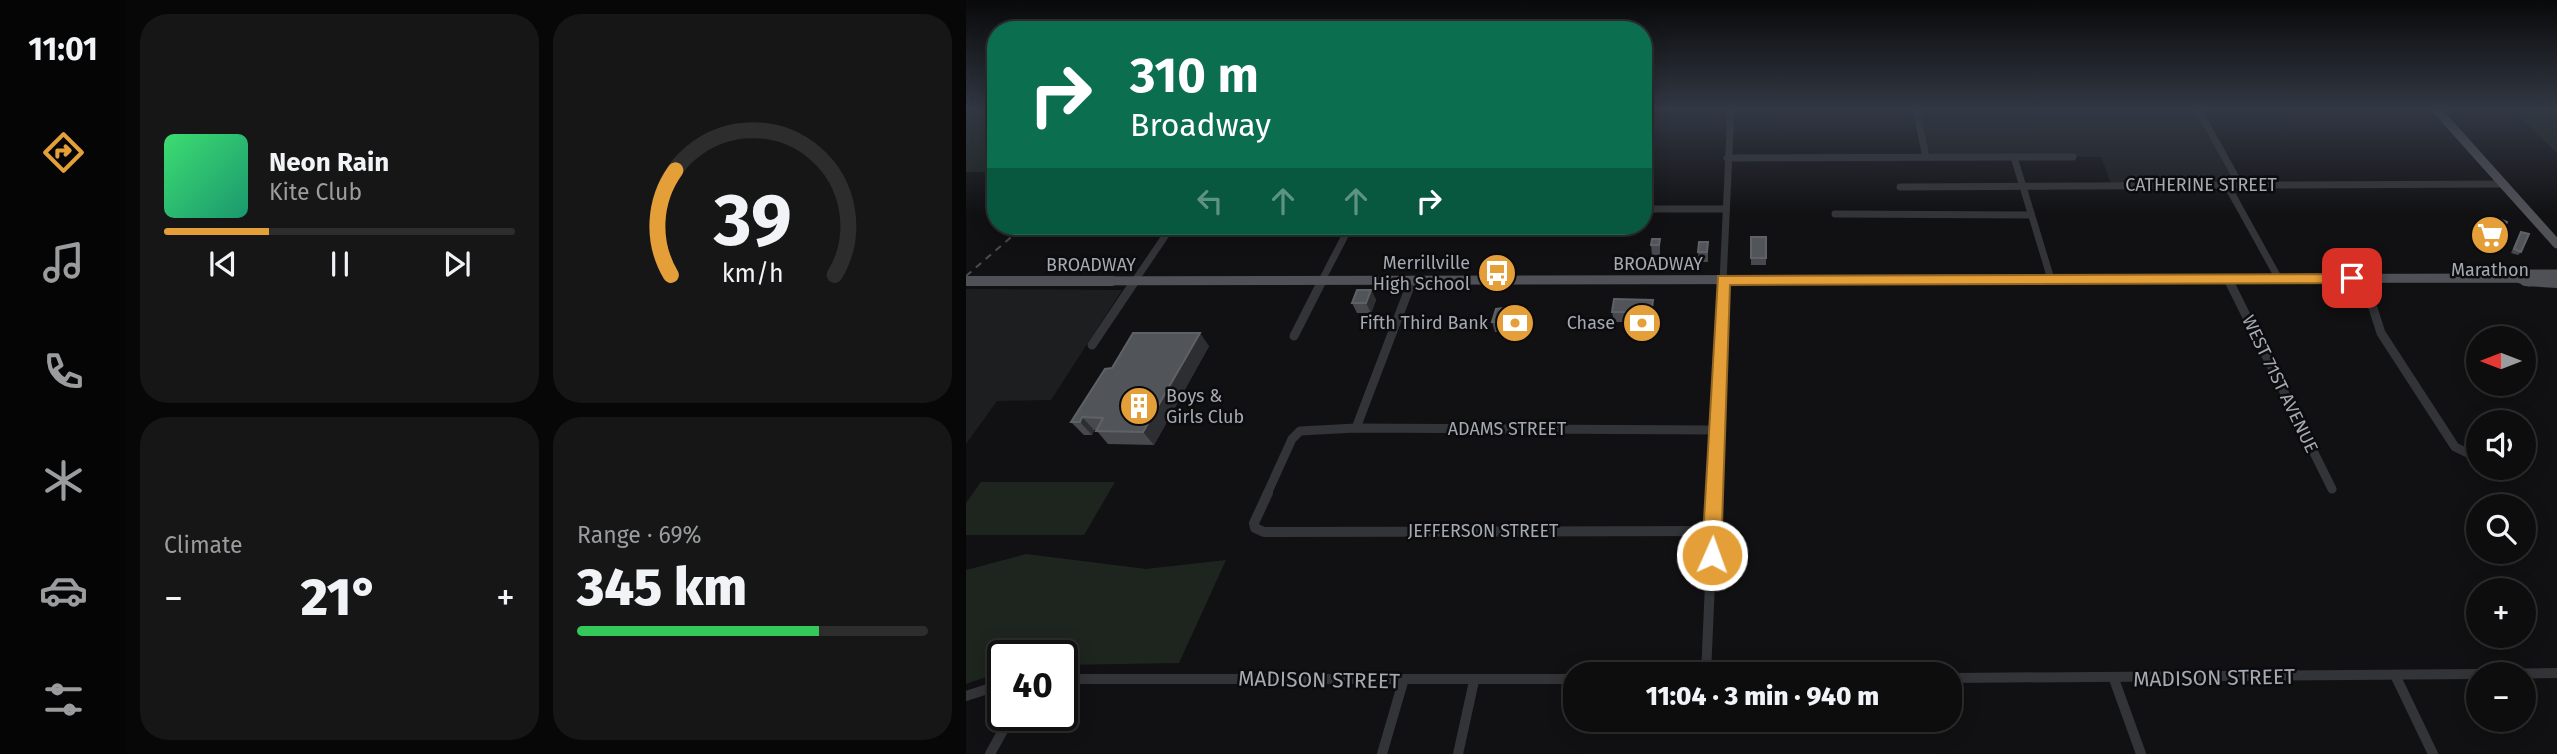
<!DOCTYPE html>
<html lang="en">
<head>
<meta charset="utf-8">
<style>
	body { margin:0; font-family:"Fira Sans",sans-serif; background:#161617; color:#f1f3f6; height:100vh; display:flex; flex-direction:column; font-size:26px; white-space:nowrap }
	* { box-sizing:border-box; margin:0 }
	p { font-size:23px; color:#9a9c9e }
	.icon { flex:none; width:38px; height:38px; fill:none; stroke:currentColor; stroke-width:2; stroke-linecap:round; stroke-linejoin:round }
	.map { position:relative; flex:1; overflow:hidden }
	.drawer { display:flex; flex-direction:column; gap:14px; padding:14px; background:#070708; width:840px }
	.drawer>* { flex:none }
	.guide { position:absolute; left:21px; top:21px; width:665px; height:214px; border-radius:28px; box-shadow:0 4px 18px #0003,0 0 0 2px #2d2d2e; background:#0b6e4f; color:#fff; overflow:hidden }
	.needle { width:46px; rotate:270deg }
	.fabs { position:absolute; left:1500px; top:326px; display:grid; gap:14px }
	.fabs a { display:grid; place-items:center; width:70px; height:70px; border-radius:50%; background:#0d0d0e; box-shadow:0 4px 18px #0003,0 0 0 2px #2d2d2e; font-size:35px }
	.speed { position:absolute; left:21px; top:640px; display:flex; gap:14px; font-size:35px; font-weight:700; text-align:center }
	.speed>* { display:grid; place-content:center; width:91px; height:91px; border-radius:50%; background:#0d0d0e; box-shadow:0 4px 18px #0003,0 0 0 2px #2d2d2e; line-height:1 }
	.speed .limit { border:4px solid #111; border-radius:10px; background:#fff; color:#111 }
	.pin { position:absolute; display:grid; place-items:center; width:60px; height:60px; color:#fff; margin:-30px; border-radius:14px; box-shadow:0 4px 10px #0006 }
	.me { position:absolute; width:77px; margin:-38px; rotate:2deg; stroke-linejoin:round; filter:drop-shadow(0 0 5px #0008) }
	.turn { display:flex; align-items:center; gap:24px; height:147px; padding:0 28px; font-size:32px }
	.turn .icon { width:91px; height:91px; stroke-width:2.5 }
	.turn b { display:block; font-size:49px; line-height:60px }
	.lanes { display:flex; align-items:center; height:66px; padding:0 28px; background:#0003; justify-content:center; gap:35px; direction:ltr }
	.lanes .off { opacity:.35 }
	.big { font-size:52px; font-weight:800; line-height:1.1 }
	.drawer .widget { flex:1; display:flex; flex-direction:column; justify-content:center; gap:10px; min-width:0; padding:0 24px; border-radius:28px; background:#161617 }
	.drawer .dial { align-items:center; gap:0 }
	.dial svg { height:182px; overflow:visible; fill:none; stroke:#2d2d2e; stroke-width:7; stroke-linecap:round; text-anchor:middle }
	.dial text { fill:#f1f3f6; stroke:none }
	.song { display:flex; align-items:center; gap:21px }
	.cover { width:84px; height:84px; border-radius:10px; background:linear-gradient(135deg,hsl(140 70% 55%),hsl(160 70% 35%)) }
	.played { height:7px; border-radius:4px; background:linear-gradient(90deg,#e49f38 30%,#2d2d2e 30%) }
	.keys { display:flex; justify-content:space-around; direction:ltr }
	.heat { display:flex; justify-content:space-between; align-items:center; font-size:38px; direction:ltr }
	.charge { height:10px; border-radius:5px; background:linear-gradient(90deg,#34c759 69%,#2d2d2e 0) }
	.drawer .tiles { flex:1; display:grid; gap:14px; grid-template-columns:repeat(2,1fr) }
	.trip { position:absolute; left:597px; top:662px; width:399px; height:70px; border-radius:28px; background:#0d0d0e; box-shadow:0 4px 18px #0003,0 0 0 2px #2d2d2e; font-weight:800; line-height:70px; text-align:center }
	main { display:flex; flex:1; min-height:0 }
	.tab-bar { display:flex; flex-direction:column; width:126px; justify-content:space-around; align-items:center; background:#050506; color:#9a9c9e }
	.tab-bar .icon { width:49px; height:49px }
	.tab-bar .on { color:#e49f38 }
	.tab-bar b { font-size:32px; color:#f1f3f6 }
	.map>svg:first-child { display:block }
</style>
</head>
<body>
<main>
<nav class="tab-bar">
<b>11:01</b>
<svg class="icon on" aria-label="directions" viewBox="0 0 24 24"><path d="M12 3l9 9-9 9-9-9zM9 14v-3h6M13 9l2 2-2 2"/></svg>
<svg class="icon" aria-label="music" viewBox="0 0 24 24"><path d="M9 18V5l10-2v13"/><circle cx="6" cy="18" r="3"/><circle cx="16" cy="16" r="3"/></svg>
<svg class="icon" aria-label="phone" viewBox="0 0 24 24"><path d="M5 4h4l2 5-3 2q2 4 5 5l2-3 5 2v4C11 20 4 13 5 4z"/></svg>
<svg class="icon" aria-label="climate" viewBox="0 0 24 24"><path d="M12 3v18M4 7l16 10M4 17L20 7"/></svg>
<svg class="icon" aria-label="car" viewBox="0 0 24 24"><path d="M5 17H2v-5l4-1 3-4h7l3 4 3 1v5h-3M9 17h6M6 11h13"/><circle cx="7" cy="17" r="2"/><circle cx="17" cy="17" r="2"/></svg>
<svg class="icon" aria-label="filters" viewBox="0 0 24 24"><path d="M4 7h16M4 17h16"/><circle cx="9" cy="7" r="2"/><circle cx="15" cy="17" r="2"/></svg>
</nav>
<section class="drawer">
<div class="tiles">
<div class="widget">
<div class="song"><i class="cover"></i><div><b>Neon Rain</b><p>Kite Club</p></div></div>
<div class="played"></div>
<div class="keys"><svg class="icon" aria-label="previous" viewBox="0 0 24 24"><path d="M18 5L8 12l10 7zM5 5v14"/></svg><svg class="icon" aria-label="pause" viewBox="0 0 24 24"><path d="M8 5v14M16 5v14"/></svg><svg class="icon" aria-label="next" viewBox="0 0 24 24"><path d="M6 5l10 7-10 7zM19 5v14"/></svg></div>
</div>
<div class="widget dial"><svg viewBox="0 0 100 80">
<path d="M14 69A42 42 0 1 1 86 69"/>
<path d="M14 69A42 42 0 0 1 16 23" stroke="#e49f38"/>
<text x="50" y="56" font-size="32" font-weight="700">39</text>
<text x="50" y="72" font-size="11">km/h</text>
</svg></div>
<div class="widget"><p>Climate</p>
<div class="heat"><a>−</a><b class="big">21°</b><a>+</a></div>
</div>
<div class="widget"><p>Range · 69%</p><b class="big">345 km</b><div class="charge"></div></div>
</div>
</section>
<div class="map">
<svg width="1591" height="754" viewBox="0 0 1591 754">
	<rect width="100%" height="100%" fill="#111113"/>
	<!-- built -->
	<g fill="#1d1e20">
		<polygon points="953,109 1228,109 1270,184 1145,184 1135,157 963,156"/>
		<polygon points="0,289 156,290 85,400 31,401 0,444"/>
	</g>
	<!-- green -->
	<g fill="#1e251e">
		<rect x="0" y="109" width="30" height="63"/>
		<polygon points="1555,109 1591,109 1591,153 1552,115"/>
		<polygon points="15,482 149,482 118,535 0,535 0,503"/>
		<polygon points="60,554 180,569 260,560 213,663 96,665 96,656 37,656 37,671 0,684 0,570"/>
	</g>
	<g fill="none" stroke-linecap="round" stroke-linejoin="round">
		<!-- minor-far2 -->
		<g stroke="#333437" stroke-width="7">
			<polyline points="950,109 960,157"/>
			<polyline points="1232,109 1274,185"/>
			<polyline points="1048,157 1085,279"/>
			<polyline points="761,158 1107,157"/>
			<polyline points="1261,185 1313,279"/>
			<polyline points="934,187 1537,184"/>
			<polyline points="677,209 760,209"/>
			<polyline points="869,214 1065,215"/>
			<polyline points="1386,278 1389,282"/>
			<polyline points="1262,279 1264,282"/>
			<polyline points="168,282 206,226"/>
			<polyline points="355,282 384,226"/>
			<polyline points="445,282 446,280"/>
			<polyline points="757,282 765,109"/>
		</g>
		<!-- minor-far1 -->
		<g stroke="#333437" stroke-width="9">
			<polyline points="1263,281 1366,489"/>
			<polyline points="1388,281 1407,308 1415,333 1489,447 1510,457"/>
			<polyline points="328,336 356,281"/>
			<polyline points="126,345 169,281"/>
			<polyline points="390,428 446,281"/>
			<polyline points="301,494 326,439 334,431 390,428 750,430"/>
			<polyline points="748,494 757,281"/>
		</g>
		<!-- minor -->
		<g stroke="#333437" stroke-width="10">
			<polyline points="302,493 288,523 289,528 298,532 747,531"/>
			<polyline points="740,674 748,493"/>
			<polyline points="1524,674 1591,673"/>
			<polyline points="1429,675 1467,754"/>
			<polyline points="984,678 1512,674"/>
			<polyline points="96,679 609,679"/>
			<polyline points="1148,679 1175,754"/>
			<polyline points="0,696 37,684"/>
			<polyline points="24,754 45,716"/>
			<polyline points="416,754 437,682"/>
			<polyline points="492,754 508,681"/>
		</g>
		<!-- major-far1 -->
		<g stroke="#4f5156" stroke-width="9">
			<polyline points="1470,109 1591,244"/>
			<polyline points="1552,278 1555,274 1591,274"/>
			<polyline points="0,281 1552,278 1563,282"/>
		</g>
		<!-- major -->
		<g stroke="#4f5156" stroke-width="10">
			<polyline points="0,281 146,281"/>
			<polyline points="1559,281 1591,283"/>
		</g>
		<!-- rail -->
		<polyline stroke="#4a4c50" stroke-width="2" stroke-dasharray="7 6" stroke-linecap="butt" points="0,276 58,226"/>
	</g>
	<!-- wall -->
	<g fill="#47494e">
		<polygon points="1528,217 1536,233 1528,243 1516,239 1520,227"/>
		<polygon points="1555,232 1555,252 1552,255 1545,253 1553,235"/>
		<rect x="785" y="237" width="15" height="28"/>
		<polygon points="694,239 694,255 686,255 685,245"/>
		<polygon points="732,252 742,252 742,262 733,262"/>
		<polygon points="405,290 410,300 405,313 391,313 386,303"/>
		<polygon points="548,307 549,310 563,310 566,320 564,327 552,327 551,331 529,332 526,322"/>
		<polygon points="688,310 686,324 676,324 674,336 664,336 662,326 663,322 648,322 646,312"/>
		<polygon points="243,346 188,445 142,444 130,430 128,430 126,435 118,435 105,422 146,368"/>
	</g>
	<!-- shaded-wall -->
	<g fill="#2d2e32">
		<polygon points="405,290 410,300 405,313 400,303"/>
		<polygon points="687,300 688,310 686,324 685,314"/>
		<polygon points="563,310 566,320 564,327 562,317"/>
		<polygon points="675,314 676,324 674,336 673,326"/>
		<polygon points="549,317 552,327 551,331 548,321"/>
		<polygon points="234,333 243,346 188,445 177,432"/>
		<polygon points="116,417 128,430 126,435 114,422"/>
	</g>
	<!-- building -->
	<g fill="#515458" stroke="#5e6166" stroke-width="2">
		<polygon points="1528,217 1541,222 1536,233 1524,229"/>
		<polygon points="1555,232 1563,234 1555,252 1548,249"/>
		<rect x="785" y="237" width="15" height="21"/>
		<polygon points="686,239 694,239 693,245 685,245"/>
		<polygon points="733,242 742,242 741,252 732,252"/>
		<polygon points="391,290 405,290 400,303 386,303"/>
		<polygon points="648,299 687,300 685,314 675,314 673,326 662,326 664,312 646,312"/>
		<polygon points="548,307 547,310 563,310 562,317 549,317 548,321 526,322 530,309"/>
		<polygon points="167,333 234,333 177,432 130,431 137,418 116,417 114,422 105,422 139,369 146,368"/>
	</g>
	<!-- sky -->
	<linearGradient id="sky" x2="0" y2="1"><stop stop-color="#09090a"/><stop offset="0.51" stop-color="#323844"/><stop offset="1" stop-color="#323844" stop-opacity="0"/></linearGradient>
	<rect width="1591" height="215" fill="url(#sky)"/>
	<!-- route -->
	<polygon fill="#e49f38" stroke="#946724" stroke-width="2" points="1386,274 1393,278 1386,283 764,285 755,555 752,561 746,563 739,561 736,555 752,276"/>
	<!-- icons -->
	<defs>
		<symbol id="supermarket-disc" viewBox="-11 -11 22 22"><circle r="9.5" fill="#e49f38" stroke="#0c0c0e"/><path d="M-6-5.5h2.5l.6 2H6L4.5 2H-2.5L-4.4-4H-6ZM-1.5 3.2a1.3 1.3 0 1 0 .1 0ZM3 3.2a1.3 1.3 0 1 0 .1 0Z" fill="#fff"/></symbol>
		<symbol id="bus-disc" viewBox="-11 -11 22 22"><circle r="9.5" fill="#e49f38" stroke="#0c0c0e"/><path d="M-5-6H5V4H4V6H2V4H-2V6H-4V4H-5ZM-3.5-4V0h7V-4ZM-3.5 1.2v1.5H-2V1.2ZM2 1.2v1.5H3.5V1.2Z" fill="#fff"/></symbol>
		<symbol id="bank-disc" viewBox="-11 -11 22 22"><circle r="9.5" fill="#e49f38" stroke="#0c0c0e"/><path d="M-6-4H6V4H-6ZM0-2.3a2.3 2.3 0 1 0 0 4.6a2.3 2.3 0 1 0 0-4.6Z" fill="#fff"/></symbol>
		<symbol id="building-disc" viewBox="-11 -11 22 22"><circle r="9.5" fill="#e49f38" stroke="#0c0c0e"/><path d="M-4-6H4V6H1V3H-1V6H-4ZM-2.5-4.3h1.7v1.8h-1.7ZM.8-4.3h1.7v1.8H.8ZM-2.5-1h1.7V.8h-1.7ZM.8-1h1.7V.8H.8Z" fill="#fff"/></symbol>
	</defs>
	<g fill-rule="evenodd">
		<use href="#supermarket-disc" x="1502" y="213" width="44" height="44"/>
		<use href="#bus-disc" x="509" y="251" width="44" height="44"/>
		<use href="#bank-disc" x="527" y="301" width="44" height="44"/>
		<use href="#bank-disc" x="654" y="301" width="44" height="44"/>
		<use href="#building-disc" x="151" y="384" width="44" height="44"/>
	</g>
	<g text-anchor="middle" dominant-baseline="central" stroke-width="5" stroke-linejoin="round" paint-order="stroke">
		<!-- street labels -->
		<g font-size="18" fill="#a4a9b2" stroke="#0c0c0e">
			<text x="1235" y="185">CATHERINE STREET</text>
			<text x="692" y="264">BROADWAY</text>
			<text x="125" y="265">BROADWAY</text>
			<text transform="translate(1314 384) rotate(64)">WEST 71ST AVENUE</text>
			<text x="541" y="429">ADAMS STREET</text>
			<text x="517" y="531">JEFFERSON STREET</text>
		</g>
		<!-- poi labels -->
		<g font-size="18" fill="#a4a9b2" stroke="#0c0c0e" text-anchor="end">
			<text x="504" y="263">Merrillville<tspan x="504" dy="21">High School</tspan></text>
			<text x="1524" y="270" text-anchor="middle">Marathon</text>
			<text x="522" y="323">Fifth Third Bank</text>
			<text x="649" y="323">Chase</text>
			<text x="200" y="396" text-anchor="start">Boys &amp;<tspan x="200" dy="21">Girls Club</tspan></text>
		</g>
		<!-- near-street labels -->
		<g font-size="21" fill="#a4a9b2" stroke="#0c0c0e">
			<text transform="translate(1248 678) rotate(-1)">MADISON STREET</text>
			<text transform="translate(353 680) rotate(1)">MADISON STREET</text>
		</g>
	</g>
</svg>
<div class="fabs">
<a><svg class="needle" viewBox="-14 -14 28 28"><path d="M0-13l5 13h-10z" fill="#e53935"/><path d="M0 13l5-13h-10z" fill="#9a9c9e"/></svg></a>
<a><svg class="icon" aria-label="sound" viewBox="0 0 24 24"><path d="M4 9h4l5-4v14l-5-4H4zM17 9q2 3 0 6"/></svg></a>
<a><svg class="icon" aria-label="search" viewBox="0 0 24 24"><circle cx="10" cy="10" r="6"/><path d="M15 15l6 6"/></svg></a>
<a>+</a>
<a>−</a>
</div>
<div class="speed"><div class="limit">40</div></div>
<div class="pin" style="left:1386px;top:278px;background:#d93025"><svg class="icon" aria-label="arrive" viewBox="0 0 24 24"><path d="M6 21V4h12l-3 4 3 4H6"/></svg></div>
<svg class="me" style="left:746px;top:555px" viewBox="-20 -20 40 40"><circle r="17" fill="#e49f38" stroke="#fff" stroke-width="3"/><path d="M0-11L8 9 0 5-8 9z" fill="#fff"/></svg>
<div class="trip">11:04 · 3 min · 940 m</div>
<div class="guide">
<div class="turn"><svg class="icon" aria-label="right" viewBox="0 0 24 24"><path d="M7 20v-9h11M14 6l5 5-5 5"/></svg><div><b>310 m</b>Broadway</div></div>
<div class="lanes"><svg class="icon off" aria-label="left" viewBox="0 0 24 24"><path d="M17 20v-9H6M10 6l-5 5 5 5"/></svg><svg class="icon off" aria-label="ahead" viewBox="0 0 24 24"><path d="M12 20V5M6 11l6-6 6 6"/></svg><svg class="icon off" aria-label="ahead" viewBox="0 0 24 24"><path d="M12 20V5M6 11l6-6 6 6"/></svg><svg class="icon" aria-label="right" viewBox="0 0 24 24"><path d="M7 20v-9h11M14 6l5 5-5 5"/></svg></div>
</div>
</div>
</main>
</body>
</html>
